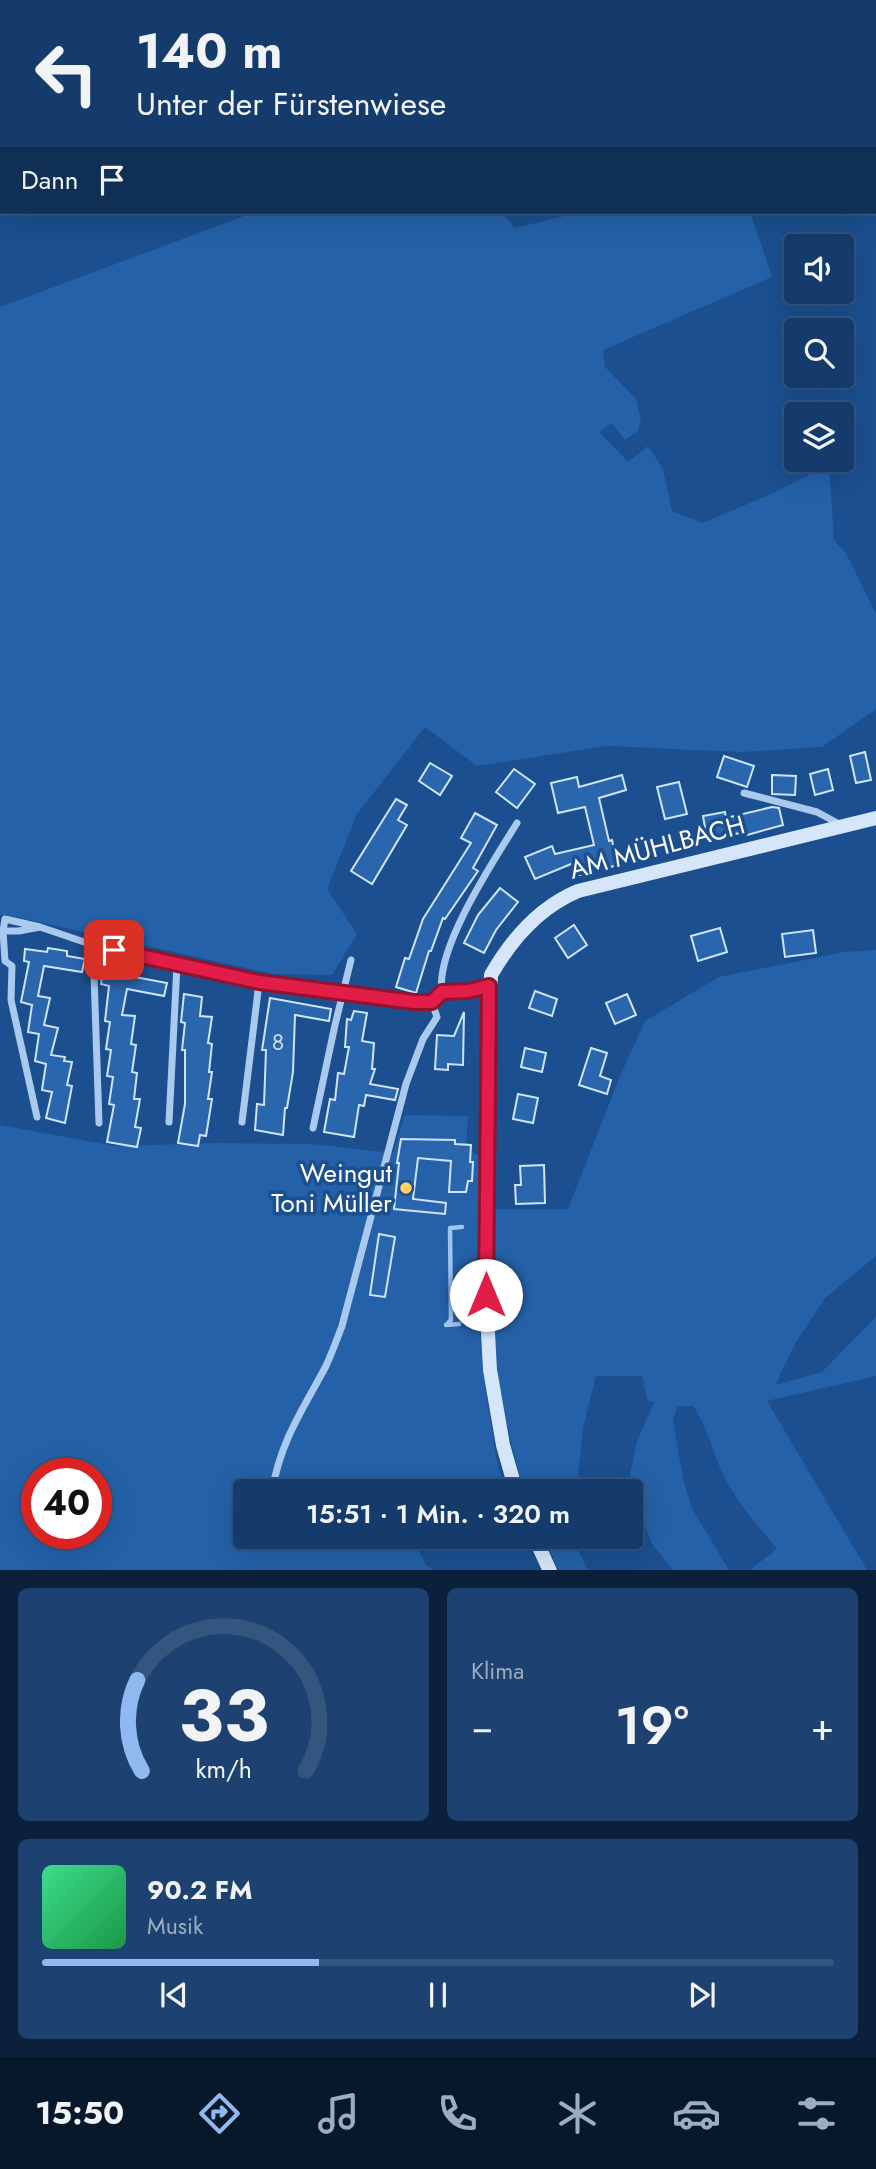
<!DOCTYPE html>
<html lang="de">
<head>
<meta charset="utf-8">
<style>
	body { margin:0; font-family:Jost,sans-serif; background:#1d4271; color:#f1f3f6; height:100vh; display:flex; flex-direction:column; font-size:26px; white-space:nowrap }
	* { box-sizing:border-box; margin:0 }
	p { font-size:23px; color:#9dadc1 }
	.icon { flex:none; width:38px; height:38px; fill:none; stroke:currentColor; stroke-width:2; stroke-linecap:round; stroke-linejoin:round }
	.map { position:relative; height:1570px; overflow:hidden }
	.details { display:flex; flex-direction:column; gap:18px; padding:18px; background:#0b203b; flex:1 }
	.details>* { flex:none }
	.top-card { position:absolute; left:0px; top:0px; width:877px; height:214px; box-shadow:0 7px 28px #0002,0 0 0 2px #33557e; background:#143b6b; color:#f1f3f6; overflow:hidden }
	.tools { position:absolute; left:784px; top:234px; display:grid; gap:14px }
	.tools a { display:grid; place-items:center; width:70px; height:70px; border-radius:7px; background:#143b6b; box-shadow:0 7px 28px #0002,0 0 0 2px #33557e; font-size:35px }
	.speed { position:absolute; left:21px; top:1458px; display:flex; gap:14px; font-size:35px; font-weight:700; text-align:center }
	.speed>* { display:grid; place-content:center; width:91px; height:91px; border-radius:50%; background:#143b6b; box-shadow:0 7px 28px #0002,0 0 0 2px #33557e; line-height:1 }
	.speed .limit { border:10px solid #d22; background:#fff; color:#111 }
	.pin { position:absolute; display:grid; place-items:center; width:60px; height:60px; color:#fff; margin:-30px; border-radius:14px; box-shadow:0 4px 10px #0006 }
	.me { position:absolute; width:77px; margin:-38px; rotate:0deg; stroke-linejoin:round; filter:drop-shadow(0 0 5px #0008) }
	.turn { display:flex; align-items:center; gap:24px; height:147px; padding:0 21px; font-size:32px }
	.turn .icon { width:91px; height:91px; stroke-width:2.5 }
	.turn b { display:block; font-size:49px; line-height:60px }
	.then { display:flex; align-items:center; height:66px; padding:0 21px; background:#0003; gap:14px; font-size:26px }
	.big { font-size:52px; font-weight:600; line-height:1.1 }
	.details .tile { flex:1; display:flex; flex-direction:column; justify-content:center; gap:10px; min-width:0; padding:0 24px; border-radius:10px; background:#1d4271 }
	.details .dial { align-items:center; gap:0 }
	.dial svg { height:182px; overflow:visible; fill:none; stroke:#33557e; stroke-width:7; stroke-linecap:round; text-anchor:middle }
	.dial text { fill:#f1f3f6; stroke:none }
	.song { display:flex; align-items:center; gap:21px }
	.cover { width:84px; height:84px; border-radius:10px; background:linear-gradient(135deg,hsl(150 70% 55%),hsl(140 70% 35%)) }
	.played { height:7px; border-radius:4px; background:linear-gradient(90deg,#90b9f0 35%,#33557e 35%) }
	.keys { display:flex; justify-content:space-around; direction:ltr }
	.heat { display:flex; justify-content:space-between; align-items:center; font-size:38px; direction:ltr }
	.details .tiles { flex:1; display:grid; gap:18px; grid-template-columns:1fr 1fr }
	.tile:last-child { grid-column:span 2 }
	.trip { position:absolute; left:233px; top:1479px; width:410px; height:70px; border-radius:7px; background:#143b6b; box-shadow:0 7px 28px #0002,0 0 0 2px #33557e; font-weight:600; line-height:70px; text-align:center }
	.menu { display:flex; height:112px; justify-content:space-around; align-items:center; background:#08182b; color:#9dadc1 }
	.menu .icon { width:49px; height:49px }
	.menu .current { color:#90b9f0 }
	.menu b { font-size:32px; color:#f1f3f6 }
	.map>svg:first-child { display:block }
</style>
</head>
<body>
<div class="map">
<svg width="876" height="1571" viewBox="0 0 876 1571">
	<rect width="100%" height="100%" fill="#1b4f8f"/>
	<!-- green -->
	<g fill="#2461a8" fill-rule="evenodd">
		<polygon points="48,0 535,0 533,2"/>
		<polygon points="255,212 501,212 515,228 581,212 750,212 772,277 603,350 605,367 636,399 641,420 638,431 625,440 612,423 599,432 628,462 648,446 663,469 672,511 702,523 767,496 829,465 834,540 847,555 876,614 876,709 822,747 742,752 606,746 477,766 425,727 357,814 327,889 357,934 332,975 273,974 7,915 0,915 0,307"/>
		<path d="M 876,950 L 876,1256 L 825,1298 L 796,1342 L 775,1385 L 822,1372 L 876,1317 L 876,1376 L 767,1401 L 867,1570 L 750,1570 L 777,1549 C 759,1527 739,1505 726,1480 C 713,1456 709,1428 693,1406 L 677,1406 L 673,1421 L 683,1479 L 692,1509 L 729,1570 L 673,1570 L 652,1544 L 637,1505 L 630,1474 L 637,1441 L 654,1402 L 648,1401 L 642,1376 L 596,1376 L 583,1428 L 576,1491 L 523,1491 L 498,1387 L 492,1274 L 494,1209 L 568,1209 L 620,1076 L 645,1021 L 719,977 L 844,952 Z"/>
		<path d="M 405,1115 L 468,1116 L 466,1148 L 480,1156 L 478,1298 L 483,1373 L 496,1457 L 502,1480 L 498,1491 L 245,1491 L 245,1536 L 427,1537 L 419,1550 L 426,1565 L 433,1570 L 0,1570 L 0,1125 L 115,1146 L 217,1143 L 312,1144 L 393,1153 ZM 37,1474 L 96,1474 L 96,1533 L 37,1533 Z"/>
		<polygon points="543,1537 578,1537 578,1550 588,1570 559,1570"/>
	</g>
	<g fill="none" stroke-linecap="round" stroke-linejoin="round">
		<!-- stream -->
		<polyline stroke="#9cc4f0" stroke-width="4.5" points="459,1324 446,1325 451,1320 450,1228 462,1227"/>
	</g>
	<!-- building -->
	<g fill="#2a66ad" stroke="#cfe3fa" stroke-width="2">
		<polygon points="865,752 871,780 856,783 850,756"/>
		<polygon points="724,756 754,766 747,787 717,777"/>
		<polygon points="430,763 452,776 440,795 419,781"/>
		<polygon points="514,769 535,784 517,808 496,792"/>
		<polygon points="828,769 833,790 815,795 810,774"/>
		<polygon points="622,775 626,790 599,798 609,841 612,840 618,865 579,875 576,862 535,879 525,857 552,846 555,854 594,845 585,807 558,813 551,783 577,777 579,787"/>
		<polygon points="772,775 796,776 795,795 772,794"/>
		<polygon points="679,782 687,814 665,819 657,787"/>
		<polygon points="396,799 407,805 398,820 407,825 372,884 351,871"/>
		<polygon points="772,807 779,808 783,825 747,835 746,832 707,839 703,816 725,812 726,818"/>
		<polygon points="475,813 497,825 473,868 478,871 445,919 443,918 431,951 429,951 416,993 396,987 405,958 409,959 423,919 471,843 461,838"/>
		<polygon points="500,888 518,902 496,930 484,953 464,943 478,915"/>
		<polygon points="574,925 587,945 568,958 555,938"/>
		<polygon points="720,928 727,952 698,961 691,936"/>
		<polygon points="813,930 816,953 785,957 782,934"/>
		<polygon points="48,948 67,951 67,956 85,959 82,972 44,966 38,996 50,998 44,1025 58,1028 51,1055 65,1057 64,1061 72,1062 67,1085 72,1086 65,1123 46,1118 52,1092 42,1090 46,1064 35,1061 39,1034 28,1032 32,1005 21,1002 29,962 24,961 25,949 47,952"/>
		<polygon points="103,971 167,983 164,996 127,989 122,1015 135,1016 131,1044 136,1045 132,1072 137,1073 134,1099 140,1099 135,1127 141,1128 137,1147 107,1142 114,1105 109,1104 113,1077 107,1076 111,1050 106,1049 110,1022 105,1021 109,986 101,984"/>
		<polygon points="535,991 557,999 552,1016 529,1008"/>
		<polygon points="184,994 202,997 200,1016 212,1017 208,1043 212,1044 209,1072 212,1072 208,1099 212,1099 206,1136 200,1135 198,1146 178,1143 185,1104 185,1050 182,1050 185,1023 181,1022"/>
		<polygon points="627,994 636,1015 615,1024 606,1003"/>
		<polygon points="270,998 331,1009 329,1021 295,1015 293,1072 287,1108 285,1108 283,1135 255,1130 257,1104 264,1105 266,1050 262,1050"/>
		<polygon points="354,1011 367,1013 362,1041 374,1043 372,1069 375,1069 370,1084 398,1089 395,1100 366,1095 364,1106 359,1105 354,1137 324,1132 330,1099 335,1100 338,1073 344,1074 349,1047 345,1047 347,1019 351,1020"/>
		<polygon points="464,1012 463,1065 448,1064 448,1070 435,1069 437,1035 454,1036"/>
		<polygon points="525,1048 546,1053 542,1072 521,1067"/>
		<polygon points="591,1048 607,1053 600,1076 611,1080 607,1094 579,1085"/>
		<polygon points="518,1094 538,1098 533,1123 513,1119"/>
		<polygon points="401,1139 455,1140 455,1144 471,1145 470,1162 473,1162 472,1181 468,1181 466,1192 449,1192 451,1161 418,1158 413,1199 446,1203 445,1214 394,1209 399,1163 397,1163"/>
		<polygon points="544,1165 545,1203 516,1204 515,1185 521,1185 520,1166"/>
		<polygon points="379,1234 395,1237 385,1297 370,1295"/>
	</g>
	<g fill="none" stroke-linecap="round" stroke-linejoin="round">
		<!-- street -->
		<g stroke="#a9c9ee" stroke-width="7">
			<polyline points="617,0 619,2"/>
			<polyline points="526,2 528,0"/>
			<polyline points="875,127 876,127"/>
			<polyline points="744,793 817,812 841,825"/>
			<polyline points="40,927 19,931 3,931 5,919 40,927 93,945 259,983 414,1002 432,1002 442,992 468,991 489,986"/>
			<polyline points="3,931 5,961 12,966 11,1000 37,1117"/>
			<polyline points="93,945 99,1123"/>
			<path d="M 442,992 C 435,949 494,860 517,823"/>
			<polyline points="169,1122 177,965"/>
			<polyline points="242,1122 259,983"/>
			<polyline points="313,1128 335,1025 351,960"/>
			<path d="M 272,1491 C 281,1440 302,1411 326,1366 C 332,1353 337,1339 342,1326 L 406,1084 L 423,1039 L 437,1017 L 432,1002"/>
		</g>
		<!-- secondary -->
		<g stroke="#d6e6fa" stroke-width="14">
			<path d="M 516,1491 L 503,1445 L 490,1370 L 486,1295 L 487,1066 L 491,975 C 511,940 540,907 578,891 L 876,818"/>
			<polyline points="534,1536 550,1571"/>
		</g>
	</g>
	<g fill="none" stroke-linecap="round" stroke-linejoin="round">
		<defs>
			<polyline id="route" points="114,950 259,982 414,1002 432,1002 442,992 468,991 489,986 486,1295"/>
		</defs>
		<!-- route casing -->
		<use href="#route" stroke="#92132f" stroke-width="18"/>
		<!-- route -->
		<use href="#route" stroke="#e11d48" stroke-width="12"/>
	</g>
	<!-- markers -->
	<circle fill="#ffd166" stroke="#1b4f8f" stroke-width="2.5" cx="406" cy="1188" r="7"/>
	<g text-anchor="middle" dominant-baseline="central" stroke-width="7" stroke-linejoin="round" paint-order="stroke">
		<!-- number labels -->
		<g font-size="23" fill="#cad9ea">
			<text x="278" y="1042">8</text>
		</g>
		<!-- street labels -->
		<g font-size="26" fill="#fff" stroke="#1b4f8f">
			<text transform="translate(657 847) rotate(-15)">AM MÜHLBACH</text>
		</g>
		<!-- poi labels -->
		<g font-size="26" fill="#fff" stroke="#1b4f8f" text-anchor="end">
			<text x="392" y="1173">Weingut<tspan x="392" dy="30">Toni Müller</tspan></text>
		</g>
	</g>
</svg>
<div class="tools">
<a><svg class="icon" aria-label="sound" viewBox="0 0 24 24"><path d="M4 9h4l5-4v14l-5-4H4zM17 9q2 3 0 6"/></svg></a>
<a><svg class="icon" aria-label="search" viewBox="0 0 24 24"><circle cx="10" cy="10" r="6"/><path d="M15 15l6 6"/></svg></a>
<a><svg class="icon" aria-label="layers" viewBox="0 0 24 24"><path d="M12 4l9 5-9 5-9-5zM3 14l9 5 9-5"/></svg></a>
</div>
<div class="speed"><div class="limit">40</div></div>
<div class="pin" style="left:114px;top:950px;background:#d93025"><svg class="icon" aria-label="arrive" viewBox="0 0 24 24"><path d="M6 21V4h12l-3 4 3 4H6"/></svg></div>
<svg class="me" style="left:486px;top:1295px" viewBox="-20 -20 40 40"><circle r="19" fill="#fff"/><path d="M0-13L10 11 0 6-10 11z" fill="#e11d48"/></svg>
<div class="trip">15:51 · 1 Min. · 320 m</div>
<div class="top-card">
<div class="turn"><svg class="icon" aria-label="left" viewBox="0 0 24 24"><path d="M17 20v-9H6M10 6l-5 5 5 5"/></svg><div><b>140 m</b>Unter der Fürstenwiese</div></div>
<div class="then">Dann<svg class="icon" aria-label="arrive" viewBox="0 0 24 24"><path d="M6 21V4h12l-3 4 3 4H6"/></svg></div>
</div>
</div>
<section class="details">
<div class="tiles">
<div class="tile dial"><svg viewBox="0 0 100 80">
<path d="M14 69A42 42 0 1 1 86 69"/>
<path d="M14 69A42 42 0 0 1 12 29" stroke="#90b9f0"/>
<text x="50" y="56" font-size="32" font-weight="700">33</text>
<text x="50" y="72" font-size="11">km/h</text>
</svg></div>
<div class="tile"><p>Klima</p>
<div class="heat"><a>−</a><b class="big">19°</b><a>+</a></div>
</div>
<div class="tile">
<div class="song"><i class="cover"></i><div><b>90.2 FM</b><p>Musik</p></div></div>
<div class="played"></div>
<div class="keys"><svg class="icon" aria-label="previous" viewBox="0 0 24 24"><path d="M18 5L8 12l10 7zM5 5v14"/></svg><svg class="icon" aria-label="pause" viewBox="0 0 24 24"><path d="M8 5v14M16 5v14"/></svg><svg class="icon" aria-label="next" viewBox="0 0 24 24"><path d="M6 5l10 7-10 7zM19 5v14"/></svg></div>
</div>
</div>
</section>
<nav class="menu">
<b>15:50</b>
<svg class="icon current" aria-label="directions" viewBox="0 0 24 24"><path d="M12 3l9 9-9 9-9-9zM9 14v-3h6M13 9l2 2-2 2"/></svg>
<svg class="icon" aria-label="music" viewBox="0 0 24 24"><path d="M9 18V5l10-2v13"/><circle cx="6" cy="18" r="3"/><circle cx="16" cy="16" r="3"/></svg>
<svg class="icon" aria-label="phone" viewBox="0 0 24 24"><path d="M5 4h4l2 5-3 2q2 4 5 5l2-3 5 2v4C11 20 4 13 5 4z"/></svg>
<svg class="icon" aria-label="climate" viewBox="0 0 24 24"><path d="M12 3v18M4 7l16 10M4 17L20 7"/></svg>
<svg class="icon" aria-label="car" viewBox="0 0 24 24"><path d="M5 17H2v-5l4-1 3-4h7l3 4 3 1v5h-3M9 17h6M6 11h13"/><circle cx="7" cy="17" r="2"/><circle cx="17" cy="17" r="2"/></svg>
<svg class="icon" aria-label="filters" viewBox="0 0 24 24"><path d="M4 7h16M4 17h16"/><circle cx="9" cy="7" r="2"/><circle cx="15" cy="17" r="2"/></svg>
</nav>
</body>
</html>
